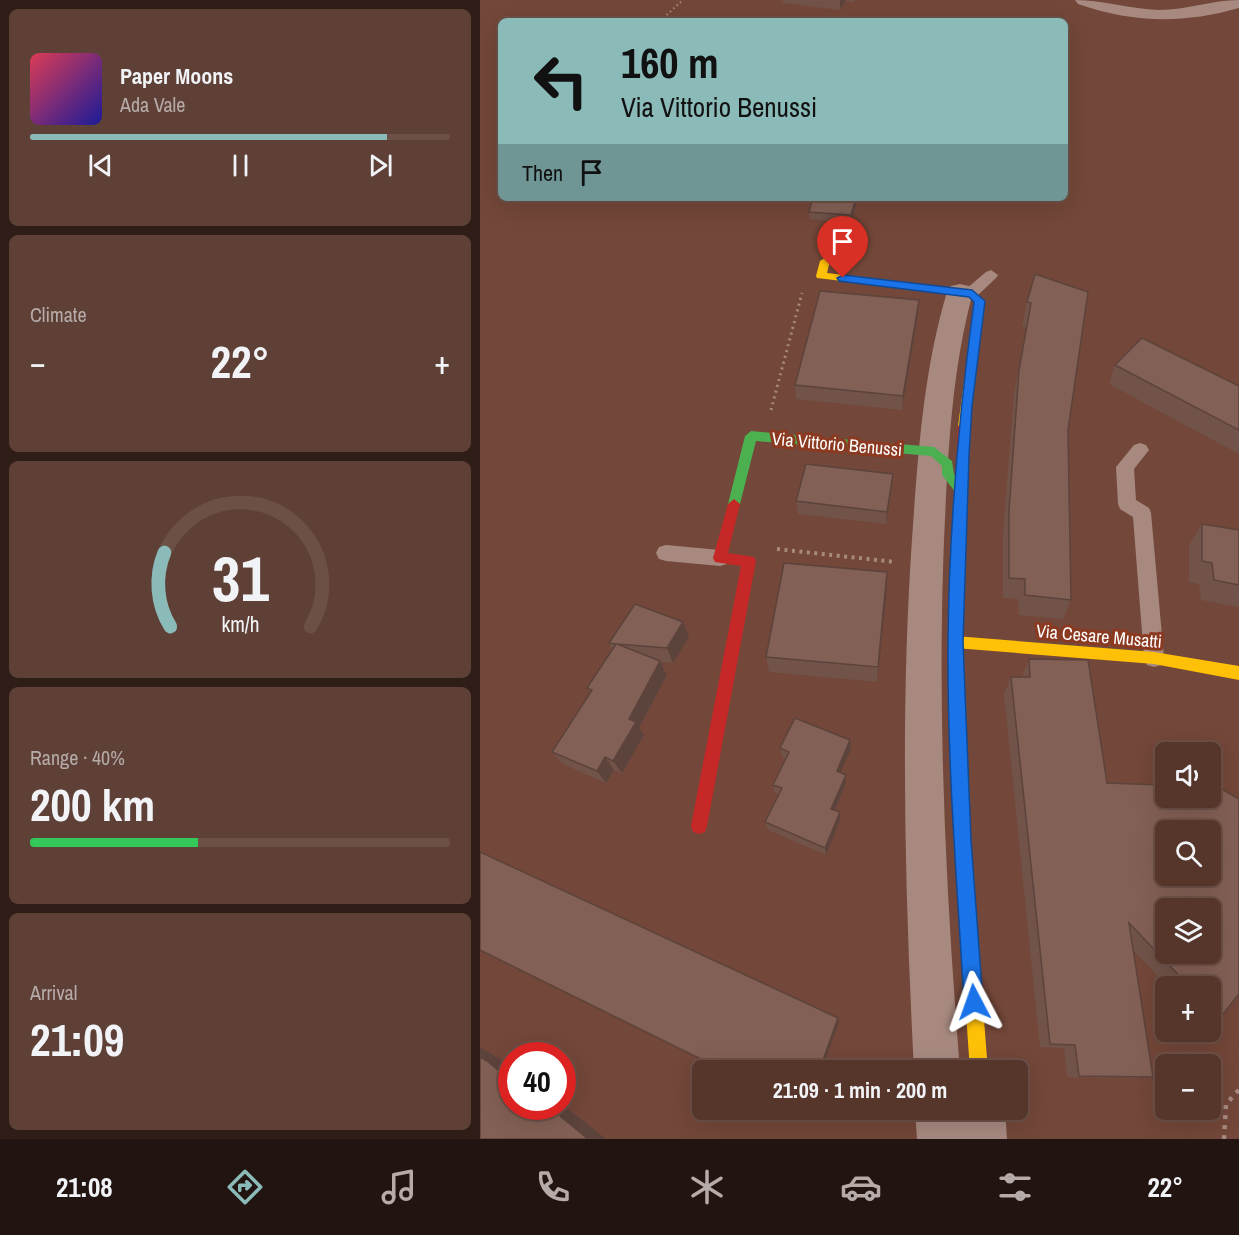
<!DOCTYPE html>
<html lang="en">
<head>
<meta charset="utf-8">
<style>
	body { margin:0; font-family:"Archivo Narrow",sans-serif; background:#5f4037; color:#f1f3f6; height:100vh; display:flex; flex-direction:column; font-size:22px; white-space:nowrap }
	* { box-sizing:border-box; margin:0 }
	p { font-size:20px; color:#b6aba9 }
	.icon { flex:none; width:33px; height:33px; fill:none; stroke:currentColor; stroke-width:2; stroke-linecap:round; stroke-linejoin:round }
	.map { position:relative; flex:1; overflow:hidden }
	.sheet { display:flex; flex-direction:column; gap:9px; padding:9px; background:#2f1d18; width:480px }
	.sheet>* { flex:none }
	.guide { position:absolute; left:18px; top:18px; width:570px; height:183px; border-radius:9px; box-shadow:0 6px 24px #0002,0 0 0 2px #6c5047; background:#8bbbb9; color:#111; overflow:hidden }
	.buttons { position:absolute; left:675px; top:742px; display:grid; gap:12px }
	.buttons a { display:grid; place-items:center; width:66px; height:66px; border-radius:9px; background:#56352b; box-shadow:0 6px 24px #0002,0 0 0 2px #6c5047; font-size:30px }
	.speed { position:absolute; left:18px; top:1042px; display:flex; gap:12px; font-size:30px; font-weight:700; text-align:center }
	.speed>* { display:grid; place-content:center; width:78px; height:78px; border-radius:50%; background:#56352b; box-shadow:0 6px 24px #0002,0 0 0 2px #6c5047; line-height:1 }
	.speed .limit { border:9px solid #d22; background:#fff; color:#111 }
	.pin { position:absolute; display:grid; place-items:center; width:51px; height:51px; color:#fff; margin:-62px -26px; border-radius:50% 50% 50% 0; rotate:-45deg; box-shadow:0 0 6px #0007 }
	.pin .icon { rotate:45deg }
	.me { position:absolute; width:66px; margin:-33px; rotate:356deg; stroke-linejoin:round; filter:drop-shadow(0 0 4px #0008) }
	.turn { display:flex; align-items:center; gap:21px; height:126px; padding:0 24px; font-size:27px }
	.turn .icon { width:78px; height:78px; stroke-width:2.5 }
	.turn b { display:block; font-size:42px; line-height:51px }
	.then { display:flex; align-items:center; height:57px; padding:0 24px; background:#0003; gap:12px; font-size:22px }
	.big { font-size:45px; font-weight:700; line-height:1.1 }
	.sheet .card { flex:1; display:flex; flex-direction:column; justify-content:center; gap:9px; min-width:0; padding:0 21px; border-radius:9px; background:#5f4037 }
	.sheet .dial { align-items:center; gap:0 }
	.dial svg { height:156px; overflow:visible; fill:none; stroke:#6c5047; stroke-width:7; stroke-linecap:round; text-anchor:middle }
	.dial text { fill:#f1f3f6; stroke:none }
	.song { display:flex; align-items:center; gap:18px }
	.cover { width:72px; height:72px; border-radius:9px; background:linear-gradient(135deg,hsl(350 70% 55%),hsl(240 70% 35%)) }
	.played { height:6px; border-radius:3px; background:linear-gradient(90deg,#8bbbb9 85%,#6c5047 85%) }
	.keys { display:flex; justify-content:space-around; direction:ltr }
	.heat { display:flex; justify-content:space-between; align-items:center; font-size:33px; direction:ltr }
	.charge { height:9px; border-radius:4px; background:linear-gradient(90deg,#34c759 40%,#6c5047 0) }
	.trip { position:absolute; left:212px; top:1060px; width:336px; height:60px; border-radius:9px; background:#56352b; box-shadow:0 6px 24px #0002,0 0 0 2px #6c5047; font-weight:700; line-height:60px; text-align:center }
	.tabs { display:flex; height:96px; justify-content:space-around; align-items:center; background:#221511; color:#b6aba9 }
	.tabs .icon { width:42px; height:42px }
	.tabs .active { color:#8bbbb9 }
	.tabs b { font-size:27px; color:#f1f3f6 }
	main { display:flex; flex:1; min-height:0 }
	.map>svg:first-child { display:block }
</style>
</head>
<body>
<main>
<section class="sheet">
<div class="card">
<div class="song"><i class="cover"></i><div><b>Paper Moons</b><p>Ada Vale</p></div></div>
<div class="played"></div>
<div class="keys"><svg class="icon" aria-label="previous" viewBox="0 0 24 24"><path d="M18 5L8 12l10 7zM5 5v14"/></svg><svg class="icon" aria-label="pause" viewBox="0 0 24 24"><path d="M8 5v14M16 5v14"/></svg><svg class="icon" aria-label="next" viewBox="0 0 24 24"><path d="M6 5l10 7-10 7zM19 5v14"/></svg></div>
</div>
<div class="card"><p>Climate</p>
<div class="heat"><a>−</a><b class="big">22°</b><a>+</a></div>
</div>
<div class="card dial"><svg viewBox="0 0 100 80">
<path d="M14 69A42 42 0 1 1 86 69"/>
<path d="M14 69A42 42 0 0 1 11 31" stroke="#8bbbb9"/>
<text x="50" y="56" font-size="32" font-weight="700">31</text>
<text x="50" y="72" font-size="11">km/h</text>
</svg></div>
<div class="card"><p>Range · 40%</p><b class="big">200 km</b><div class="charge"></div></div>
<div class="card"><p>Arrival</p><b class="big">21:09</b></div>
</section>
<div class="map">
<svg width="759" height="1139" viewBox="0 0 759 1139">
	<rect width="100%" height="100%" fill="#734739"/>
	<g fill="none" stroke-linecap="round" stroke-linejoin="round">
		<!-- path-far3 -->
		<polyline stroke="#a78980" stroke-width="2" stroke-dasharray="1.5 3" stroke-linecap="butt" points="180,21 203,0"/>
		<!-- path-far2 -->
		<polyline stroke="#a78980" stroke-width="3" stroke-dasharray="2 4" stroke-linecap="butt" points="291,410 322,293"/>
		<!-- path-far1 -->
		<polyline stroke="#a78980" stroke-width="4" stroke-dasharray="3 4.5" stroke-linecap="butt" points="297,549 415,562"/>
		<!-- path -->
		<polyline stroke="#a78980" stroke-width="4.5" stroke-dasharray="4 6" stroke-linecap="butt" points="744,1139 746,1104 759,1090"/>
		<!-- lane -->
		<g fill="#a78980" fill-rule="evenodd">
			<polygon points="511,270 518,275 516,278 496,297 486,297 483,293 486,289 506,272"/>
			<polygon points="660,443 666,445 669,450 654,469 656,500 669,508 671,513 684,658 681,665 674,667 667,665 664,658 653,517 640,509 638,504 636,467 654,445"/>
			<polygon points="186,545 240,550 247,552 250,558 247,564 240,566 186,561 179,559 176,553 179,547"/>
		</g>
		<!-- street -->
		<g fill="#a78980" fill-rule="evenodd">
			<path d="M 595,0 C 624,0 650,9 679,10 C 707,10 732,0 759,0 L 759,8 C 703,24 653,23 598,4 Z"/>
			<path d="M 480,284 L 489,286 L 493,292 C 471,373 468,456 464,540 C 457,717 466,894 480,1071 L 434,1071 C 425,894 420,716 432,539 C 438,456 443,372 467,292 L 471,286 Z"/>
			<polygon points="435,1110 525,1110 527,1139 437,1139"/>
		</g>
		<!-- fast -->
		<polygon fill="#4caf50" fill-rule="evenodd" points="271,431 454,447 472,461 474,474 486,489 484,493 476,493 462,475 462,466 451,456 276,441 260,504 254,509 248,504 265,436"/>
		<!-- slow -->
		<g fill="#ffc107" fill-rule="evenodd">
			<polygon points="345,258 350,261 347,273 491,290 505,301 488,429 484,430 478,426 495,302 488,296 337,278 336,276 340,261"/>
			<polygon points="475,636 674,652 759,666 759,680 674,664 475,648 470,646 468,642 470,638"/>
			<polygon points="478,719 483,721 486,726 490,840 508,1071 490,1071 474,840 470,726 473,721"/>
		</g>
		<!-- jam -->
		<g fill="#c62828" fill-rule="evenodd">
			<polygon points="484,422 490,426 482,642 486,726 483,731 478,733 473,731 470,726 468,642 478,426"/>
			<polygon points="254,499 260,504 248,553 274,557 276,561 227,826 225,832 219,834 213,832 211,826 261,566 235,562 233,558 248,504"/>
		</g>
	</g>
	<!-- wall -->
	<g fill="#715349" fill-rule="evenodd">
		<polygon points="303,0 375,0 373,2 366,1 360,10 303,3"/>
		<polygon points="333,198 378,198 371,223 330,219 329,212"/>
		<polygon points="555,274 588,430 591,600 583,619 539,615 538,599 523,598 523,533 534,394 546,327 542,326 547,302"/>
		<polygon points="439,300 438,314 422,410 316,399 315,385"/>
		<polygon points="635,365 759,386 759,454 629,384"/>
		<polygon points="412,487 406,524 318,514 316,501"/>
		<polygon points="722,524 759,530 759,607 721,600 719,584 709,582 709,545"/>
		<polygon points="407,572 397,682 289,672 286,657"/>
		<polygon points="209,637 193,663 181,662 187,675 159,728 164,735 142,773 134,770 126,783 83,764 72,752 111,693 107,688 132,649 129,643"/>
		<path d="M 549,659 L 608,660 L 627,783 L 678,784 L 686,773 L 686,798 L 730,798 L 730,782 L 759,799 L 759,994 L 736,1023 L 730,1024 L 730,987 L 688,987 L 653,950 L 673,1077 L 658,1078 L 587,1077 L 584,1048 L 560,1047 L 524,694 L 531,677 L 542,677 ZM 686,831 L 730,831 L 730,876 L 686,876 ZM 686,909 L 730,909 L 730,954 L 686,954 Z"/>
		<polygon points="300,748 371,749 360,773 366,783 355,810 360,820 346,855 288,830 285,822 299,794 295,793 293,785 306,759 302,757"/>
	</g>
	<!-- shaded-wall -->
	<g fill="#5c433c">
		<polygon points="360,0 366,0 360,10"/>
		<polygon points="376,198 378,198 371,223 371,215"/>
		<polygon points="439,300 438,314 422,410 423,396"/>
		<polygon points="413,474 412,487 406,524 407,512"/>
		<polygon points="407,572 407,588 397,682 398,667"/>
		<polygon points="203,622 209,637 193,663 187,648"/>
		<polygon points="180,661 187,675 159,728 164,735 142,773 133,761 149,719"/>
		<polygon points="370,740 371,749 357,780 357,771"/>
		<polygon points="125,757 134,770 126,783 117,771"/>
		<polygon points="366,775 366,783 352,816 351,809"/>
		<polygon points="360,812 360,820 346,855 345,848"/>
		<polygon points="358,1018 359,1023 341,1071 339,1071"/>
		<polygon points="0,1047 26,1063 32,1067 32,1082 0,1057"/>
		<polygon points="82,1104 126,1139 108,1139 69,1107 82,1107"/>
	</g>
	<!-- building -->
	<g fill="#836055" stroke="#5c433c" stroke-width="1.5" fill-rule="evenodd">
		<polygon points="333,198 376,198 371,215 329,212"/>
		<polygon points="555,274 608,292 588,430 591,600 545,595 545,579 529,578 529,511 539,370 551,303 547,302"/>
		<polygon points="340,291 439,300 423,396 315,385"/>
		<polygon points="662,338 759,386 759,430 635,365"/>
		<polygon points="326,464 413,474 407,512 316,501"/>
		<polygon points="722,524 759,530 759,585 734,580 732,563 722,561"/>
		<polygon points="304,563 407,572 398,667 286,657"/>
		<polygon points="155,604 203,622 187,648 137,644 180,661 149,719 156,722 133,761 125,757 117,771 72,752 112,690 107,688 136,644 129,643"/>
		<path d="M 549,659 L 608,660 L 627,783 L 683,785 L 686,780 L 686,798 L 730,798 L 730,782 L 759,799 L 759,994 L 736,1023 L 730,1015 L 730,987 L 710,987 L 649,923 L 673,1077 L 599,1076 L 595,1045 L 570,1044 L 531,677 L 550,677 ZM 686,831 L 730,831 L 730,876 L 686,876 ZM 686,909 L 730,909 L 730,954 L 686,954 Z"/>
		<polygon points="315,718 370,740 357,771 366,775 351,809 360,812 345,848 285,822 302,788 293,785 309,752 300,748"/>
		<polygon points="0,852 358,1018 339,1071 245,1071 0,950"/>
		<polygon points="0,1057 7,1061 32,1082 32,1107 69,1107 108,1139 0,1139"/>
	</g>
	<!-- route -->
	<path fill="#1a73e8" stroke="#114b97" stroke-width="1.5" d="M 363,275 L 492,290 L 505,301 L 492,406 L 489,455 L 483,642 L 491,840 L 503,1002 L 500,1008 L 494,1011 L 487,1008 L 484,1002 C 477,882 467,762 468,642 C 469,528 479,414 494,302 L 489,297 L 359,281 L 357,278 Z"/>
	<g text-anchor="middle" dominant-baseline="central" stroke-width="6" stroke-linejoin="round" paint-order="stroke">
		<!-- street labels -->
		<g font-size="18" fill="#fff" stroke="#8b3a21">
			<text transform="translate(357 444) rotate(5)">Via Vittorio Benussi</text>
			<text transform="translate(619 636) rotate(5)">Via Cesare Musatti</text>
		</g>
	</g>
</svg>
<div class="buttons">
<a><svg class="icon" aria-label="sound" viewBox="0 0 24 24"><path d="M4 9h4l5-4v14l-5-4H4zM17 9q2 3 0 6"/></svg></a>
<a><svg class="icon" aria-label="search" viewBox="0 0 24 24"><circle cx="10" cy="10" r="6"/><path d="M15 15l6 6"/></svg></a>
<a><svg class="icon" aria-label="layers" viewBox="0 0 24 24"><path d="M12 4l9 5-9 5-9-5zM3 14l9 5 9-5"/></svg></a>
<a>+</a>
<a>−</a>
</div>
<div class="speed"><div class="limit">40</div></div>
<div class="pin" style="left:363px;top:278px;background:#d93025"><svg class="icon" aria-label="arrive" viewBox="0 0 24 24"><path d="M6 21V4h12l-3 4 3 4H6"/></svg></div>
<svg class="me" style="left:494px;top:1002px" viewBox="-20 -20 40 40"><path d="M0-17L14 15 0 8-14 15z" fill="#1a73e8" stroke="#fff" stroke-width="4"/></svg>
<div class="trip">21:09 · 1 min · 200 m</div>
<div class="guide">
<div class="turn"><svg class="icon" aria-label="left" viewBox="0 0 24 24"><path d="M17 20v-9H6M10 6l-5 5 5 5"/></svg><div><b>160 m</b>Via Vittorio Benussi</div></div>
<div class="then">Then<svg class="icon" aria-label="arrive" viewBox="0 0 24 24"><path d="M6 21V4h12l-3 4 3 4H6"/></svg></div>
</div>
</div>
</main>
<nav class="tabs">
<b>21:08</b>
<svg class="icon active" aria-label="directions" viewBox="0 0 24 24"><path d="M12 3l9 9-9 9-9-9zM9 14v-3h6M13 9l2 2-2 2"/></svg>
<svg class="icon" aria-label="music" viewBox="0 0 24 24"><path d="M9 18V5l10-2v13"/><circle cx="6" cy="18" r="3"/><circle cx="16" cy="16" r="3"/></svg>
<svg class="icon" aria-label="phone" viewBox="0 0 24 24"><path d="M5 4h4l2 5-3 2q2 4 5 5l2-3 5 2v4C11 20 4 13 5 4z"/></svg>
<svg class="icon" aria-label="climate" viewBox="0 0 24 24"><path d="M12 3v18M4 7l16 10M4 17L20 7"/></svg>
<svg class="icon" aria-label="car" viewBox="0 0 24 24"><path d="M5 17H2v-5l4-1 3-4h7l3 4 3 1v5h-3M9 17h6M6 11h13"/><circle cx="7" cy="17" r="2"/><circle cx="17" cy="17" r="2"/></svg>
<svg class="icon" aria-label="filters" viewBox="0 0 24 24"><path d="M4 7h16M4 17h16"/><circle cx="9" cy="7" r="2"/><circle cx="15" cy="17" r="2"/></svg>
<b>22°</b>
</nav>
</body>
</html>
